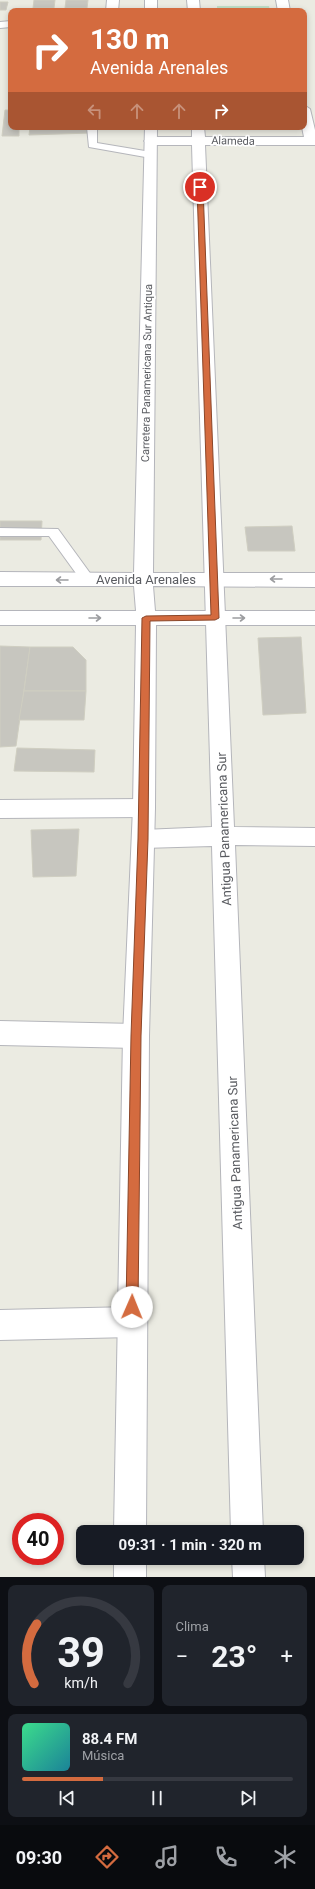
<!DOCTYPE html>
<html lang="es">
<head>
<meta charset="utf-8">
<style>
	body { margin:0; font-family:Roboto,sans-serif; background:#20242c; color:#f1f3f6; height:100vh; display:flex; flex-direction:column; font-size:15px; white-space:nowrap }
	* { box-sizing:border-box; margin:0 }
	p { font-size:13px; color:#9ea1a6 }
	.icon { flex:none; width:22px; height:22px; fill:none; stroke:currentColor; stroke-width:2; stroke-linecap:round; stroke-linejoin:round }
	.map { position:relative; height:1577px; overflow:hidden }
	.panel { display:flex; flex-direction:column; gap:8px; padding:8px; background:#0d0f14; flex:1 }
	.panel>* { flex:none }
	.guide { position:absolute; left:8px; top:8px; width:299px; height:122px; border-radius:8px; box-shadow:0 2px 6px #0003; background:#d46b3f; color:#fff; overflow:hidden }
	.speed { position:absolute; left:12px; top:1513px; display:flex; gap:8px; font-size:20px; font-weight:700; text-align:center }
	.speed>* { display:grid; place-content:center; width:52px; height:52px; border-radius:50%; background:#171b24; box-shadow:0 2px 6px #0003; line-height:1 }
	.speed .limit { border:6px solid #d22; background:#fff; color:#111 }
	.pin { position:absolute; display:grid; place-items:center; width:34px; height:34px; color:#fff; margin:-17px; border:2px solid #fff; border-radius:50%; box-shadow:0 1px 4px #0007 }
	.me { position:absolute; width:44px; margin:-22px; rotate:1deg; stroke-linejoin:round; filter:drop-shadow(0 0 3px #0008) }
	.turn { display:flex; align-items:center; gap:14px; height:84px; padding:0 16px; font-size:18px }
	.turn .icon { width:52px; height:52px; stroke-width:2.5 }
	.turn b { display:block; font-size:28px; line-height:34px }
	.lanes { display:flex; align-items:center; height:38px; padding:0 16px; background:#0003; justify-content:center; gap:20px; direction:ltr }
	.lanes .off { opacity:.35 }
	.big { font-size:30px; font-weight:700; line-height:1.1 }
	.panel .tile { flex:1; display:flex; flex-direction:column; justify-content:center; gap:6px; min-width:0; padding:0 14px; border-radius:8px; background:#20242c }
	.panel .dial { align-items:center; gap:0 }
	.dial svg { height:104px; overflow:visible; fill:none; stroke:#363941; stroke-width:7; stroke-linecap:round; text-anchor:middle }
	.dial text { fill:#f1f3f6; stroke:none }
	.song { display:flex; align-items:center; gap:12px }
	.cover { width:48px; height:48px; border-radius:6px; background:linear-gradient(135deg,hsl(150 70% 55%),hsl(190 70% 35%)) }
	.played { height:4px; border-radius:2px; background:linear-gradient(90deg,#d46b3f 30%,#363941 30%) }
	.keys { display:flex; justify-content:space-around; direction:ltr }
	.heat { display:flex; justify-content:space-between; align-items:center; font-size:22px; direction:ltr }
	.panel .tiles { flex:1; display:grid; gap:8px; grid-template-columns:1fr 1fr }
	.tile:last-child { grid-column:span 2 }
	.trip { position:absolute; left:76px; top:1525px; width:228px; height:40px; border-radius:8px; background:#171b24; box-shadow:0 2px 6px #0003; font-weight:700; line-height:40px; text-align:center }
	.dock { display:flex; height:64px; justify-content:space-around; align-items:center; background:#090b0e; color:#9ea1a6 }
	.dock .icon { width:28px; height:28px }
	.dock .active { color:#d46b3f }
	.dock b { font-size:18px; color:#f1f3f6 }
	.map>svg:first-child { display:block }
</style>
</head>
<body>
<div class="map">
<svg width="315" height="1577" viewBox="0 0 315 1577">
	<rect width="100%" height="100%" fill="#ebebe2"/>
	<!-- green -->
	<polygon fill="#c1e0c8" points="217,6 269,6 270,11 217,11"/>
	<!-- building -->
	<g fill="#c7c6bf" stroke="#cfcec1">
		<polygon points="34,0 55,0 54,8 33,8"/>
		<polygon points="66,0 88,0 87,8 65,8"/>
		<polygon points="0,2 8,2 6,10 0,10"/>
		<polygon points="5,110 11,110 11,127 19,127 19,136 2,136"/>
		<polygon points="30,127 91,127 91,133 29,135"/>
		<polygon points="0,521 42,521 41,540 0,540"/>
		<polygon points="292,526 295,551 248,551 245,527"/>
		<polygon points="301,637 306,713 263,715 258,638"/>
		<polygon points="0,646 30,647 16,746 0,747"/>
		<polygon points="30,647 73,647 86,660 86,691 24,691"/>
		<polygon points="24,691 86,691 84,720 19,720"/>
		<polygon points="17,748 95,750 94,772 14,771"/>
		<polygon points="79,829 76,876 33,877 31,830"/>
	</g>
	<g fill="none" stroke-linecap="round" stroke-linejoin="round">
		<defs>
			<g id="lane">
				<polygon points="87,127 97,127 97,143 151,152 156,155 151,158 89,147"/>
				<polygon points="0,528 58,529 95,580 93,583 88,585 83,583 49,536 0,536"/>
			</g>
			<g id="street">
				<polygon points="107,0 119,0 118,11 106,11"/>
				<polygon points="187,0 199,0 200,11 188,11"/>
				<polygon points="276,0 288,0 290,11 278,11"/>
				<polygon points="11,21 11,27 0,28 0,22"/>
				<polygon points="304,105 310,109 315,130 315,145 205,145 234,827 315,828 315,846 235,845 263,1532 231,1532 212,846 143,848 135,846 132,839 135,832 143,830 212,827 192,145 151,145 144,141 151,137 192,137 192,127 204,127 205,137 304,137 302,127 304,127"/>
				<polygon points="144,799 152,802 155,808 152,814 144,817 0,818 0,800"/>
				<polygon points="0,1021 136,1024 145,1028 149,1036 145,1044 136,1048 0,1045"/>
				<polygon points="132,1307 142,1312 147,1322 142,1332 132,1337 0,1340 0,1310"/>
				<polygon points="232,1558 264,1558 265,1577 233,1577"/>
			</g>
			<g id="secondary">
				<rect x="145" y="0" width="12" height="11"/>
				<polygon points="145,127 157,127 153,573 315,573 315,587 153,586 155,611 315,611 315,625 156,625 155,808 149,1036 146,1532 114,1532 123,1036 133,808 136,625 0,625 0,611 136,611 134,586 0,586 0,572 134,573"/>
				<rect x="114" y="1558" width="32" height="19"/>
			</g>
		</defs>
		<!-- lane casing -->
		<use href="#lane" stroke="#b5b6bb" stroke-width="2"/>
		<!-- street casing -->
		<use href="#street" stroke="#b5b6bb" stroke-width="2"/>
		<!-- secondary casing -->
		<use href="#secondary" stroke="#b4b5bb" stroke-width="2"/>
		<!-- lane -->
		<use href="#lane" fill="#fff" fill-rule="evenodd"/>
		<!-- street -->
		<use href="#street" fill="#fff" fill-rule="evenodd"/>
		<!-- secondary -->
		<use href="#secondary" fill="#fff" fill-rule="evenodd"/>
	</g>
	<!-- one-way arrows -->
	<defs><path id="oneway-shaft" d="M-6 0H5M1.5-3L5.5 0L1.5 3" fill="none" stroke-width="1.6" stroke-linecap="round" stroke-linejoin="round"/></defs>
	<g stroke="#9c9da0">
		<use href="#oneway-shaft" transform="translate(276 579) rotate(-180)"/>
		<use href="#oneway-shaft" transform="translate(62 580) rotate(-180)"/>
		<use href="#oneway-shaft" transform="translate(95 618)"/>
		<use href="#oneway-shaft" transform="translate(239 618)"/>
	</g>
	<!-- route -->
	<polygon fill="#d46b3f" stroke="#8a4629" points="200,186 203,187 219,618 215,620 150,621 148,839 141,1036 138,1307 136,1311 132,1313 128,1311 126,1307 131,1036 138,839 142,618 146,616 211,615 197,187"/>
	<g text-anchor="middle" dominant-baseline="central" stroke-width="3.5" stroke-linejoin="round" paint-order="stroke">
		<!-- far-street labels -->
		<g font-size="11" fill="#5a5c61" stroke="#fff">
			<text transform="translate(233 141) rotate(1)">Alameda</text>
			<text transform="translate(147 373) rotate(-89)">Carretera Panamericana Sur Antiqua</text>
		</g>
		<!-- street labels -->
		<g font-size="13" fill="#5a5c61" stroke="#fff">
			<text x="146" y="579">Avenida Arenales</text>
			<text transform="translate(224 829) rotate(-92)">Antigua Panamericana Sur</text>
			<text transform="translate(235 1153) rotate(-92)">Antigua Panamericana Sur</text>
		</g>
	</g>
</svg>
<div class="speed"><div class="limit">40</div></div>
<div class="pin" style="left:200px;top:187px;background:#d93025"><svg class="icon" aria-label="arrive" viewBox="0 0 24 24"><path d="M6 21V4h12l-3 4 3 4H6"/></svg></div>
<svg class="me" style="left:132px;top:1307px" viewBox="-20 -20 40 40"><circle r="19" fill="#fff"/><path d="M0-13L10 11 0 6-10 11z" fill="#d46b3f"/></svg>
<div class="trip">09:31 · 1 min · 320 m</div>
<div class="guide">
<div class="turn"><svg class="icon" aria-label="right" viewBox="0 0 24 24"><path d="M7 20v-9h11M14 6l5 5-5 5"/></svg><div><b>130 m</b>Avenida Arenales</div></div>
<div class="lanes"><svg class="icon off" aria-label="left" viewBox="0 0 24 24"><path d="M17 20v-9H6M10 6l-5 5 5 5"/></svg><svg class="icon off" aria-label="ahead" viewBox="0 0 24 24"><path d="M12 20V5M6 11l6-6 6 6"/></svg><svg class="icon off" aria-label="ahead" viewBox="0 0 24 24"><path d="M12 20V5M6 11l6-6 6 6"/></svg><svg class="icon" aria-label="right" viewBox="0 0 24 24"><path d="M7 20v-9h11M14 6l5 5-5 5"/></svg></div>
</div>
</div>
<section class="panel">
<div class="tiles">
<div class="tile dial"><svg viewBox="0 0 100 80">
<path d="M14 69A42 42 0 1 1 86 69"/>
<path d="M14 69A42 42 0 0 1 16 23" stroke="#d46b3f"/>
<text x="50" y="56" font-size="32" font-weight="700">39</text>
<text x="50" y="72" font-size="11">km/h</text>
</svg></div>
<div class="tile"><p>Clima</p>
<div class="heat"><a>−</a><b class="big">23°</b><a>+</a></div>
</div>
<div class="tile">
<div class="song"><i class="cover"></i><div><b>88.4 FM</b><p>Música</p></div></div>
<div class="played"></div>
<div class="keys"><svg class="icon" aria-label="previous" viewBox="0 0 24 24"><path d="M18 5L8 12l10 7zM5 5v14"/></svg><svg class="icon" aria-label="pause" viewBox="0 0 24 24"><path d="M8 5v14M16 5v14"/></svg><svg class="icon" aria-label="next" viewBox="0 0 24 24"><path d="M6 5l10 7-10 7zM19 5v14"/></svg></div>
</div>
</div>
</section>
<nav class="dock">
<b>09:30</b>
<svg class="icon active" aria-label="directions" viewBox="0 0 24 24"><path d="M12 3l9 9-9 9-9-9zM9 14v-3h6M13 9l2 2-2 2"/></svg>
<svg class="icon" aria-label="music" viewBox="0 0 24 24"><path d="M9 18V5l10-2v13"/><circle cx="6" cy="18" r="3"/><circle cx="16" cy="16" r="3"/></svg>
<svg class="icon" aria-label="phone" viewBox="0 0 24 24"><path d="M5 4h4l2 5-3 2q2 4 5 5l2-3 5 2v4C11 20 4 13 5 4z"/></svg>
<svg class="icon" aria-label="climate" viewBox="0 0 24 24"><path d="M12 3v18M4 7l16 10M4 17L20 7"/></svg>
</nav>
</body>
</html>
